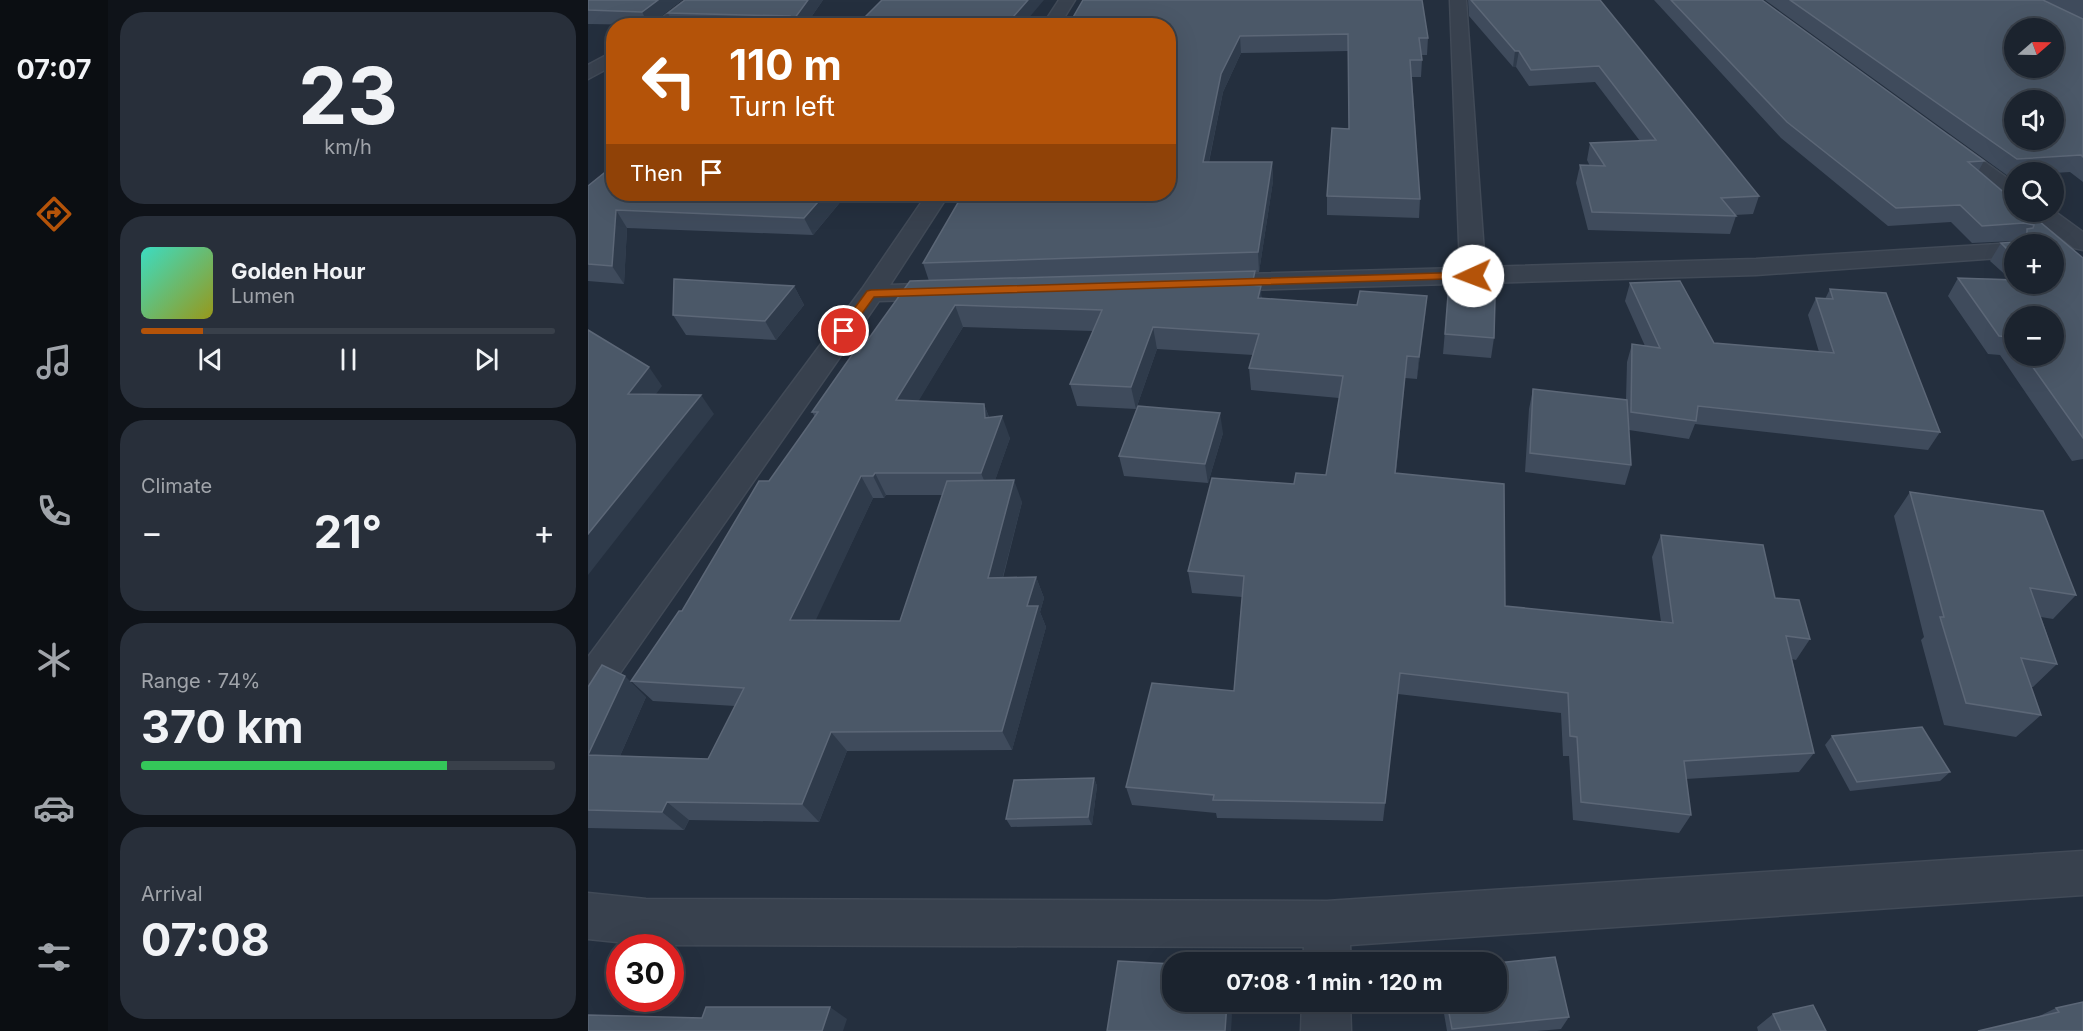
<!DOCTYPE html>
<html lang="en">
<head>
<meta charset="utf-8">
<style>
	body { margin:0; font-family:Inter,sans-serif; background:#282f3a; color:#f1f3f6; height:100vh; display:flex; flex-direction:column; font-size:22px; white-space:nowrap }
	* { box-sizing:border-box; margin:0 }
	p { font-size:20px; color:#a0a4aa }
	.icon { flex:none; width:33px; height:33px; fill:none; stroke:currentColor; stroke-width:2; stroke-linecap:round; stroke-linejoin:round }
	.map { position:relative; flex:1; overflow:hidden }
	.panel { display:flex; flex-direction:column; gap:12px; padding:12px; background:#0f1319; width:480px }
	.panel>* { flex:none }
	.top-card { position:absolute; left:18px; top:18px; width:570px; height:183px; border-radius:24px; box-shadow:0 6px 24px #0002,0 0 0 2px #39404a; background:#b45309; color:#fff; overflow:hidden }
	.needle { width:39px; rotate:70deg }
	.buttons { position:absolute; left:1416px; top:18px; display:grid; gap:12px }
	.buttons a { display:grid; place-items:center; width:60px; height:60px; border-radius:50%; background:#1b232e; box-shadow:0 6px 24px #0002,0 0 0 2px #39404a; font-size:30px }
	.speed { position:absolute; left:18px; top:934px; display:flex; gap:12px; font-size:30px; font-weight:700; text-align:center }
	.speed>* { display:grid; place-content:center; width:78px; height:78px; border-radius:50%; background:#1b232e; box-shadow:0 6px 24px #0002,0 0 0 2px #39404a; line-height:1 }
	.speed .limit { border:9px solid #d22; background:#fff; color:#111 }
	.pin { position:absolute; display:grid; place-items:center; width:51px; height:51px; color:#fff; margin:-26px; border:3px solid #fff; border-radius:50%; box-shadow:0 2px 6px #0007 }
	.me { position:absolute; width:66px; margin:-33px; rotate:268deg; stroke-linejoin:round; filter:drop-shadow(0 0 4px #0008) }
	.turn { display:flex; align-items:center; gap:21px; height:126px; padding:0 24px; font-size:27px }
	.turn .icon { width:78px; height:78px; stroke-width:2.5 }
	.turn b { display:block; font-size:42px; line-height:51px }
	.then { display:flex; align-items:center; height:57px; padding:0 24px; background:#0003; gap:12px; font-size:22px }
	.big { font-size:45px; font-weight:700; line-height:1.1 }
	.panel .widget { flex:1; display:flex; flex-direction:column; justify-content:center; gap:9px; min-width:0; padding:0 21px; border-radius:24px; background:#282f3a }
	.panel .dial { align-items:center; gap:0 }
	.dial b { font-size:78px; line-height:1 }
	.song { display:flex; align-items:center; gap:18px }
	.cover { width:72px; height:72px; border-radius:9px; background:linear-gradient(135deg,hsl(170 70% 55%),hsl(60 70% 35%)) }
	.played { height:6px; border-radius:3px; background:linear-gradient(90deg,#b45309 15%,#39404a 15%) }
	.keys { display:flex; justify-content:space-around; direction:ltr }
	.heat { display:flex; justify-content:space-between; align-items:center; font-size:33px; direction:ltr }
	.charge { height:9px; border-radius:4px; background:linear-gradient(90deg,#34c759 74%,#39404a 0) }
	.trip { position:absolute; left:574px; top:952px; width:345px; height:60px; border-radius:24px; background:#1b232e; box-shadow:0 6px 24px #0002,0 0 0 2px #39404a; font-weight:700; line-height:60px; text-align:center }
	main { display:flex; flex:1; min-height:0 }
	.dock { display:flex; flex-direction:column; width:108px; justify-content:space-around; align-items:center; background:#0b0e12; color:#a0a4aa }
	.dock .icon { width:42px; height:42px }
	.dock .current { color:#b45309 }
	.dock b { font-size:27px; color:#f1f3f6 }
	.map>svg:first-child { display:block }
</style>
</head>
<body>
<main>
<nav class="dock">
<b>07:07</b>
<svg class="icon current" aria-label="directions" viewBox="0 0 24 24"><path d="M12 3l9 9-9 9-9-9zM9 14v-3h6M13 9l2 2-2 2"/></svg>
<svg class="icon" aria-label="music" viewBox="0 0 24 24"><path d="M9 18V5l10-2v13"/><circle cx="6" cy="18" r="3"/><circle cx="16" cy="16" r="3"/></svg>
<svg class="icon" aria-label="phone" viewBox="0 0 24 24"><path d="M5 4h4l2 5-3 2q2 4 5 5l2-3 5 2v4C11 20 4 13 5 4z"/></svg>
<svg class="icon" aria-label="climate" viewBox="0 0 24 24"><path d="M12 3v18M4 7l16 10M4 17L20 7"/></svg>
<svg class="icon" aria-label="car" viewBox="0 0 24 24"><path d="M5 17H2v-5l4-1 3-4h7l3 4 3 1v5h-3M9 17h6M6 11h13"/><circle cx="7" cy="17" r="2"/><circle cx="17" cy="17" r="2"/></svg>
<svg class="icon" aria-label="filters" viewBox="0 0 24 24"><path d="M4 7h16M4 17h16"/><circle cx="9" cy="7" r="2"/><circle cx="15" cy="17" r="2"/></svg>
</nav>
<section class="panel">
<div class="widget dial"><b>23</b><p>km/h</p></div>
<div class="widget">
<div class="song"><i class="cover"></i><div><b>Golden Hour</b><p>Lumen</p></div></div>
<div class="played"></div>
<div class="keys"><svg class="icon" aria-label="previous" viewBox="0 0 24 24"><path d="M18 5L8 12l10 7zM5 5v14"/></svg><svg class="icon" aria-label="pause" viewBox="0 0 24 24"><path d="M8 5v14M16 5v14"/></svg><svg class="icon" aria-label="next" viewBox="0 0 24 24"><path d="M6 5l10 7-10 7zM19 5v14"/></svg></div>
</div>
<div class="widget"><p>Climate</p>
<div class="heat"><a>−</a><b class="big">21°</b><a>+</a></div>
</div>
<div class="widget"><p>Range · 74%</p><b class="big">370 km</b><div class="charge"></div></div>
<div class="widget"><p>Arrival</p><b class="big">07:08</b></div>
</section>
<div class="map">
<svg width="1495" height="1031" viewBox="0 0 1495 1031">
	<rect width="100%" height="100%" fill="#242f3e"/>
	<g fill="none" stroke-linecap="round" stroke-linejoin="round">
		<defs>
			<g id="minor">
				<polygon points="98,0 117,0 83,26 63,26"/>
				<polygon points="471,0 487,0 471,26 454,26"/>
				<polygon points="862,0 878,0 897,267 1168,259 1426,243 1433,244 1426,244 1426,257 1168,275 622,291 613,288 609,283 613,278 622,275 872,268"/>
				<polygon points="26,51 26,65 0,79 0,65"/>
				<polygon points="1355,135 1362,137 1426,183 1426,200 1418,198 1348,145 1344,141 1348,137"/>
				<polygon points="339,194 361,194 302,285 358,283 367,286 371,291 367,296 358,299 291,301 14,699 0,704 0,657 274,289"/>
				<polygon points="1466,211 1495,232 1495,250 1486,248 1440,212"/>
				<polygon points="1495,851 1495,895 762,945 763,963 715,963 716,947 58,945 0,939 0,893 58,899 739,901"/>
				<polygon points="714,1002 762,1002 763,1031 713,1031"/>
			</g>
		</defs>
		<!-- minor casing -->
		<use href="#minor" stroke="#414a57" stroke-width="3"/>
		<!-- minor -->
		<use href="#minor" fill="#38414e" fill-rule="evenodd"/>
	</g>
	<!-- wall -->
	<g fill="#3f4b5c" fill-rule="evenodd">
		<polygon points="0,0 94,0 61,25 0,24"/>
		<polygon points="235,0 217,26 86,26 80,13"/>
		<path d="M 495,0 L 840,38 L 839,55 L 833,55 L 834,60 L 833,77 L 824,77 L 832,199 L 831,218 L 739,215 L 739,196 L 761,129 L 760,51 L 653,53 L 635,92 L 621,162 L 684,162 L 685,181 L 671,272 L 667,272 L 668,286 L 674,298 L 769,305 L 839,296 L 829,379 L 817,378 L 808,473 L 917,606 L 1073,622 L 1064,557 L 1073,535 L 1187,598 L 1222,639 L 1208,660 L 1204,659 L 1226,753 L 1211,772 L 1098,779 L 1103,815 L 1091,833 L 985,820 L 981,756 L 975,756 L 973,713 L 810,694 L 795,821 L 629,818 L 628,813 L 544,805 L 538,787 L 646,691 L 654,597 L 604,593 L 600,571 L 706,484 L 738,475 L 751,398 L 663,390 L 661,368 L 665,355 L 569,349 L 548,409 L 489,406 L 482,384 L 505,331 L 375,327 L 330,401 L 396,404 L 401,417 L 422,438 L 407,480 L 434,502 L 415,578 L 448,577 L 456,598 L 452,612 L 458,627 L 424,750 L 259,751 L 231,822 L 101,820 L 96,830 L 0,828 L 0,687 L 58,697 L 32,756 L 120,759 L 147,706 L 65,701 L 43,681 L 94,611 L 227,417 L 224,412 L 271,352 L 341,281 L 335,263 L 580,194 ZM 298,495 L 354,495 L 312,621 L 227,620 L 285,498 L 296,498 Z"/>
		<polygon points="880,0 1012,0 1171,196 1165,214 1147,215 1148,216 1142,234 1000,230 988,183 992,165 1002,166 999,160 1002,143 1052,141 1007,82 941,86 928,67 925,67 881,16"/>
		<path d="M 1066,0 L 1174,0 L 1396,161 L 1391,170 L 1495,258 L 1495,459 L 1484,461 L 1412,355 L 1400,354 L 1360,296 L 1370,278 L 1422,279 L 1402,261 L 1413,243 L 1431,242 L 1426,241 L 1384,243 L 1363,222 L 1300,226 L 1193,138 ZM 1426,244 L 1466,284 L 1426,284 ZM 1426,316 L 1466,356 L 1426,356 Z"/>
		<polygon points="1177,0 1495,0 1495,182 1482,172 1466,173 1426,172 1426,175 1420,176"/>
		<polygon points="0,186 26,194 259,194 225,235 39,228 36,284 0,281"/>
		<polygon points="1042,283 1126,343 1231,352 1220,315 1228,298 1237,299 1242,289 1352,432 1340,450 1107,424 1101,439 1041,430 1043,465 1037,485 937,472 941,409 945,389 1038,400 1039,362 1044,344 1057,346 1037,301"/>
		<polygon points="206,286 216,305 188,340 98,335 85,315"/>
		<polygon points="860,295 906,338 903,358 855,354"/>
		<polygon points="635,433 620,483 536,476 531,456"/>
		<polygon points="1322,492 1488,595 1465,619 1453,617 1469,664 1445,687 1443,687 1453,715 1428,737 1356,725 1333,640 1336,637 1306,516"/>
		<polygon points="1244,736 1362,772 1352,781 1262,791 1237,745"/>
		<polygon points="506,778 509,786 504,825 423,827 418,819"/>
		<polygon points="854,1002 909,1002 981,1017 973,1029 949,1031 859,1031"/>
		<polygon points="1468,1008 1495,1031 1447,1018"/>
		<polygon points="1185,1014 1238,1031 1170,1031 1169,1027"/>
	</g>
	<!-- shaded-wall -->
	<g fill="#2f3b4b">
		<polygon points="70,0 94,0 61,25 54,12"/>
		<polygon points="220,0 235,0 217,26 201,26"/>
		<polygon points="440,0 456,0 434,26 417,26"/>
		<polygon points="652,36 653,53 635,92 617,180 615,162 633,74"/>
		<polygon points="927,51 931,51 928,67 925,67"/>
		<polygon points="684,162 685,181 671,272 670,252"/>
		<polygon points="237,194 259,194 225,235 216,218"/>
		<polygon points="28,210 39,228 36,284 24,266"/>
		<polygon points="667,271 668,293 664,285"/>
		<polygon points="206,286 216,305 188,340 177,321"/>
		<polygon points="673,286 674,308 670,298"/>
		<polygon points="839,296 837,318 829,379 831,357"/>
		<polygon points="367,305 375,327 318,422 308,400"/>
		<polygon points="565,327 569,349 548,409 543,387"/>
		<polygon points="819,356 817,378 805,495 807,473"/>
		<polygon points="61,367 74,386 54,413 40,394"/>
		<polygon points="113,395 126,414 0,575 0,534"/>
		<polygon points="396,404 404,426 414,416 422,438 402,495 393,473 397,418"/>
		<polygon points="632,413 635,433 620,483 617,464"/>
		<polygon points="287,473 298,495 296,498 285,476"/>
		<polygon points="273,476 285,498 218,641 202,620"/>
		<polygon points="426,480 434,502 409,599 400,578"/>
		<polygon points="448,577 456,598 452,612 458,627 424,750 414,731 439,606"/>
		<polygon points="37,676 58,697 24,774 0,755"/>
		<polygon points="243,732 259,751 231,822 214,804"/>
		<polygon points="506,778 509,786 504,825 500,817"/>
		<polygon points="79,802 101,820 96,830 74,812"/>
		<polygon points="603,1002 611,1002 609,1019 603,1005"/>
		<polygon points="639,1002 644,1015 643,1031 637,1031"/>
		<polygon points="242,1007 259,1019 255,1031 234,1031"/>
	</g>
	<!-- building -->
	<g fill="#4b5868" stroke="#5c6777" stroke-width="1.5" fill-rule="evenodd">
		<polygon points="0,0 70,0 54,12 0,10"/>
		<polygon points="97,0 220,0 201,26 186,26 201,16 80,13"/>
		<polygon points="294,0 440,0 417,26 268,26"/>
		<polygon points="495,0 834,0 840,38 831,38 834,60 822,60 832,199 739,196 744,128 761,129 760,34 652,36 633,74 615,162 684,162 670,252 335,263 375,194 580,194 580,26 480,26"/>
		<polygon points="883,0 1012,0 1171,196 1133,198 1148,216 1004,212 992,165 1017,166 1002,143 1068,140 1011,66 943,70 931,51 927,51"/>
		<polygon points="1083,0 1174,0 1396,161 1380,162 1426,201 1426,212 1440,212 1495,258 1495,438 1437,356 1466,356 1466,316 1426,316 1426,341 1424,337 1411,336 1370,278 1426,280 1426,284 1466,284 1466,244 1426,244 1426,256 1413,243 1439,241 1439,229 1445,228 1446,225 1436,223 1394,226 1372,205 1308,208 1199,122"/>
		<path d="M 1202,0 L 1455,0 L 1495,19 L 1495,157 L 1493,155 L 1429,159 ZM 1426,28 L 1466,28 L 1466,68 L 1426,68 ZM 1426,100 L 1466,100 L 1466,140 L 1426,140 Z"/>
		<polygon points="26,165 26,194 237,194 216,218 28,210 24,266 0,264 0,186"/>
		<polygon points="667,271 664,285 673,286 670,298 769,305 772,291 839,296 831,357 819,356 807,473 916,484 917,606 1085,623 1073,535 1175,545 1187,598 1211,600 1222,639 1198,636 1226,753 1096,761 1103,815 993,802 989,737 982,736 980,693 812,673 797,803 625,800 626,795 538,787 564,683 646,691 656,576 600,571 624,478 706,484 708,473 738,475 755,376 661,368 671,334 565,327 543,387 482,384 514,310 367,305 308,400 396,404 397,418 414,416 393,473 287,473 285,476 273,476 202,620 312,621 359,481 426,480 400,578 448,577 439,606 450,606 414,731 243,732 214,804 79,802 74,812 0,810 0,687 14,665 37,676 0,755 120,759 156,688 43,681 91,611 94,611 171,481 181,481 230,412 224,412 266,352 271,352 322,281"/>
		<polygon points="86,279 206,286 177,321 85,315"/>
		<polygon points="1092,281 1126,343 1246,353 1228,298 1245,299 1242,289 1298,293 1352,432 1110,406 1108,421 1043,412 1044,344 1072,348 1042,283"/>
		<polygon points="860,295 907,299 906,338 857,334"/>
		<polygon points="0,330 61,367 40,394 113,395 0,534"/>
		<polygon points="945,389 1039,400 1043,465 942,453"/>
		<polygon points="550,406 632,413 617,464 531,456"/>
		<polygon points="1322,492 1455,511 1488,595 1442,588 1469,664 1433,658 1453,715 1378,703 1352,617 1356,617"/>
		<polygon points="1334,727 1362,772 1269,782 1244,736"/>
		<polygon points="506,778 500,817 418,819 426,780"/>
		<polygon points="967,957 981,1017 864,1029 859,1002 909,1002 909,963"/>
		<polygon points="530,961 585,964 585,1002 603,1002 603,1005 627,1002 639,1002 637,1031 519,1031"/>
		<polygon points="1495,1002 1495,1031 1390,1031 1471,1012 1468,1008"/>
		<polygon points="1225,1005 1238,1031 1193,1031 1185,1014"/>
		<polygon points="118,1007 242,1007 234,1031 0,1031 0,1015 114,1018"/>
	</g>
	<!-- route -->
	<polygon fill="#b45309" stroke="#753606" stroke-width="1.5" points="885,272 890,276 889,278 286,297 260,333 252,333 250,331 279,291 283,290"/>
</svg>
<div class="buttons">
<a><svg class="needle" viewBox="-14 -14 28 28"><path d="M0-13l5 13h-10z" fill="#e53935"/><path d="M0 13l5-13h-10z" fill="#a0a4aa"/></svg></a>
<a><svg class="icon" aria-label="sound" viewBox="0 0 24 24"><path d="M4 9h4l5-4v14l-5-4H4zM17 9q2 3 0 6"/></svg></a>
<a><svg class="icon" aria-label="search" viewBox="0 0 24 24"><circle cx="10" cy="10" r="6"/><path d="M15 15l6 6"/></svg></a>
<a>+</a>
<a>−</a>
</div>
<div class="speed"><div class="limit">30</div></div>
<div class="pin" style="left:256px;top:331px;background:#d93025"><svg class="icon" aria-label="arrive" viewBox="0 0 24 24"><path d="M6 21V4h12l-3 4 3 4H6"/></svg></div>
<svg class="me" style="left:885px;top:276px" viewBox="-20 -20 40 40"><circle r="19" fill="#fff"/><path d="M0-13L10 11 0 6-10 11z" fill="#b45309"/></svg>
<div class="trip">07:08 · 1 min · 120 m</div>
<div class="top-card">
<div class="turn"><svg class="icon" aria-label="left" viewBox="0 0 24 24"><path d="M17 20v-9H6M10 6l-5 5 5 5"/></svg><div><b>110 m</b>Turn left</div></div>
<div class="then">Then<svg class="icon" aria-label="arrive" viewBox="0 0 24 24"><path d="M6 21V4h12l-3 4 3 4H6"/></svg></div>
</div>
</div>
</main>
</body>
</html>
